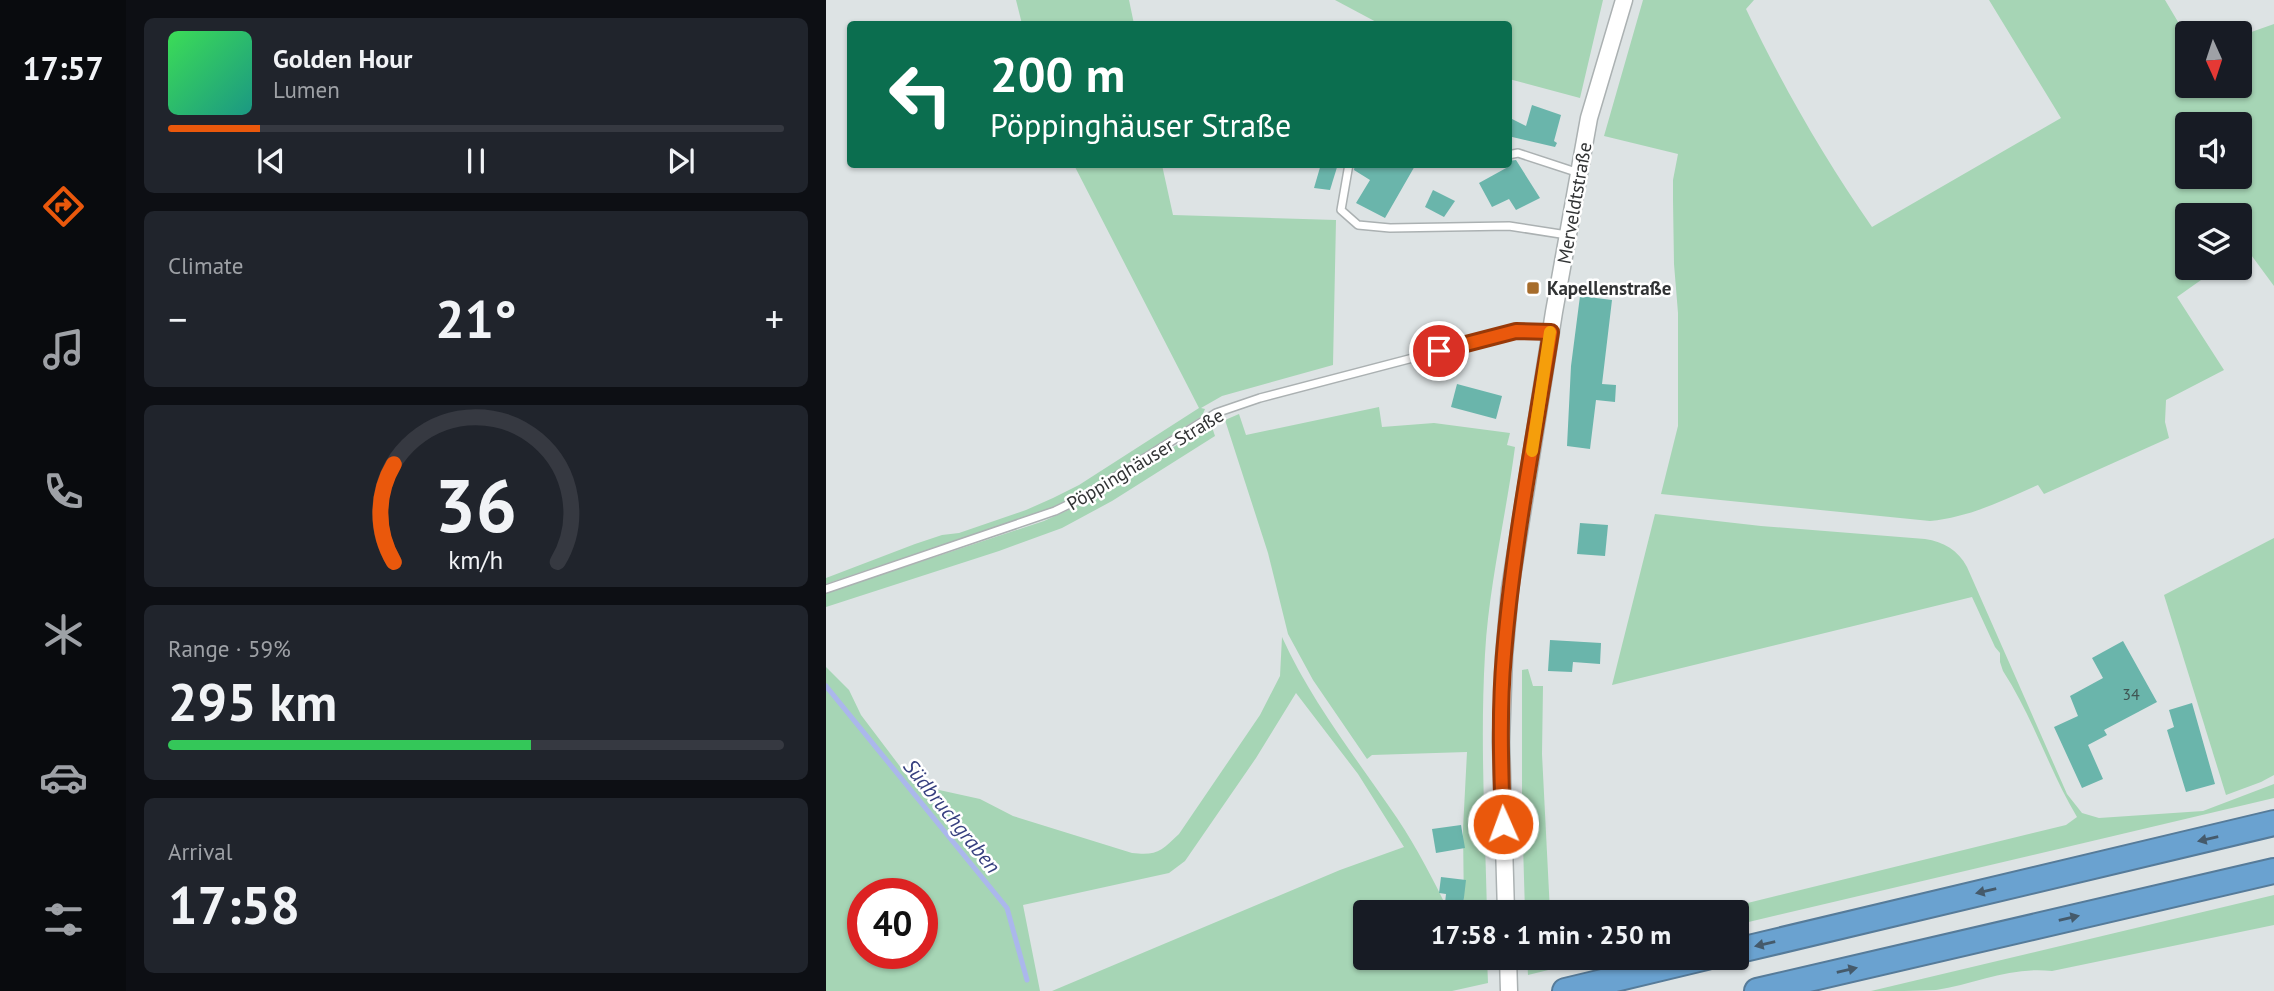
<!DOCTYPE html>
<html lang="en">
<head>
<meta charset="utf-8">
<style>
	body { margin:0; font-family:"PT Sans",sans-serif; background:#20242c; color:#f1f3f6; height:100vh; display:flex; flex-direction:column; font-size:26px; white-space:nowrap }
	* { box-sizing:border-box; margin:0 }
	p { font-size:23px; color:#9ea1a6 }
	.icon { flex:none; width:38px; height:38px; fill:none; stroke:currentColor; stroke-width:2; stroke-linecap:round; stroke-linejoin:round }
	.map { position:relative; flex:1; overflow:hidden }
	.details { display:flex; flex-direction:column; gap:18px; padding:18px; background:#0d0f14; width:700px }
	.details>* { flex:none }
	.banner { position:absolute; left:21px; top:21px; width:665px; height:147px; border-radius:7px; box-shadow:0 2px 5px #0004; background:#0b6e4f; color:#fff; overflow:hidden }
	.needle { width:46px; rotate:177deg }
	.tools { position:absolute; left:1349px; top:21px; display:grid; gap:14px }
	.tools a { display:grid; place-items:center; width:77px; height:77px; border-radius:7px; background:#171b24; box-shadow:0 2px 5px #0004; font-size:35px }
	.speed { position:absolute; left:21px; top:878px; display:flex; gap:14px; font-size:35px; font-weight:700; text-align:center }
	.speed>* { display:grid; place-content:center; width:91px; height:91px; border-radius:50%; background:#171b24; box-shadow:0 2px 5px #0004; line-height:1 }
	.speed .limit { border:10px solid #d22; background:#fff; color:#111 }
	.pin { position:absolute; display:grid; place-items:center; width:60px; height:60px; color:#fff; margin:-30px; border:4px solid #fff; border-radius:50%; box-shadow:0 2px 7px #0007 }
	.me { position:absolute; width:77px; margin:-38px; rotate:358deg; stroke-linejoin:round; filter:drop-shadow(0 0 5px #0008) }
	.turn { display:flex; align-items:center; gap:24px; height:147px; padding:0 28px; font-size:32px }
	.turn .icon { width:91px; height:91px; stroke-width:2.5 }
	.turn b { display:block; font-size:49px; line-height:60px }
	.big { font-size:52px; font-weight:600; line-height:1.1 }
	.details .widget { flex:1; display:flex; flex-direction:column; justify-content:center; gap:10px; min-width:0; padding:0 24px; border-radius:10px; background:#20242c }
	.details .dial { align-items:center; gap:0 }
	.dial svg { height:182px; overflow:visible; fill:none; stroke:#363941; stroke-width:7; stroke-linecap:round; text-anchor:middle }
	.dial text { fill:#f1f3f6; stroke:none }
	.song { display:flex; align-items:center; gap:21px }
	.cover { width:84px; height:84px; border-radius:10px; background:linear-gradient(135deg,hsl(130 70% 55%),hsl(170 70% 35%)) }
	.played { height:7px; border-radius:4px; background:linear-gradient(90deg,#ea580c 15%,#363941 15%) }
	.keys { display:flex; justify-content:space-around; direction:ltr }
	.heat { display:flex; justify-content:space-between; align-items:center; font-size:38px; direction:ltr }
	.charge { height:10px; border-radius:5px; background:linear-gradient(90deg,#34c759 59%,#363941 0) }
	.trip { position:absolute; left:527px; top:900px; width:396px; height:70px; border-radius:7px; background:#171b24; box-shadow:0 2px 5px #0004; font-weight:600; line-height:70px; text-align:center }
	main { display:flex; flex:1; min-height:0 }
	.menu { display:flex; flex-direction:column; width:126px; justify-content:space-around; align-items:center; background:#090b0e; color:#9ea1a6 }
	.menu .icon { width:49px; height:49px }
	.menu .selected { color:#ea580c }
	.menu b { font-size:32px; color:#f1f3f6 }
	.map>svg:first-child { display:block }
</style>
</head>
<body>
<main>
<nav class="menu">
<b>17:57</b>
<svg class="icon selected" aria-label="directions" viewBox="0 0 24 24"><path d="M12 3l9 9-9 9-9-9zM9 14v-3h6M13 9l2 2-2 2"/></svg>
<svg class="icon" aria-label="music" viewBox="0 0 24 24"><path d="M9 18V5l10-2v13"/><circle cx="6" cy="18" r="3"/><circle cx="16" cy="16" r="3"/></svg>
<svg class="icon" aria-label="phone" viewBox="0 0 24 24"><path d="M5 4h4l2 5-3 2q2 4 5 5l2-3 5 2v4C11 20 4 13 5 4z"/></svg>
<svg class="icon" aria-label="climate" viewBox="0 0 24 24"><path d="M12 3v18M4 7l16 10M4 17L20 7"/></svg>
<svg class="icon" aria-label="car" viewBox="0 0 24 24"><path d="M5 17H2v-5l4-1 3-4h7l3 4 3 1v5h-3M9 17h6M6 11h13"/><circle cx="7" cy="17" r="2"/><circle cx="17" cy="17" r="2"/></svg>
<svg class="icon" aria-label="filters" viewBox="0 0 24 24"><path d="M4 7h16M4 17h16"/><circle cx="9" cy="7" r="2"/><circle cx="15" cy="17" r="2"/></svg>
</nav>
<section class="details">
<div class="widget">
<div class="song"><i class="cover"></i><div><b>Golden Hour</b><p>Lumen</p></div></div>
<div class="played"></div>
<div class="keys"><svg class="icon" aria-label="previous" viewBox="0 0 24 24"><path d="M18 5L8 12l10 7zM5 5v14"/></svg><svg class="icon" aria-label="pause" viewBox="0 0 24 24"><path d="M8 5v14M16 5v14"/></svg><svg class="icon" aria-label="next" viewBox="0 0 24 24"><path d="M6 5l10 7-10 7zM19 5v14"/></svg></div>
</div>
<div class="widget"><p>Climate</p>
<div class="heat"><a>−</a><b class="big">21°</b><a>+</a></div>
</div>
<div class="widget dial"><svg viewBox="0 0 100 80">
<path d="M14 69A42 42 0 1 1 86 69"/>
<path d="M14 69A42 42 0 0 1 14 26" stroke="#ea580c"/>
<text x="50" y="56" font-size="32" font-weight="700">36</text>
<text x="50" y="72" font-size="11">km/h</text>
</svg></div>
<div class="widget"><p>Range · 59%</p><b class="big">295 km</b><div class="charge"></div></div>
<div class="widget"><p>Arrival</p><b class="big">17:58</b></div>
</section>
<div class="map">
<svg width="1448" height="991" viewBox="0 0 1448 991">
	<rect width="100%" height="100%" fill="#dde3e4"/>
	<!-- green -->
	<g fill="#a6d5b5" fill-rule="evenodd">
		<polygon points="190,0 303,0 308,24 196,24"/>
		<polygon points="509,0 777,0 754,98 683,79 682,24 554,24"/>
		<path d="M 817,0 L 928,0 L 920,9 C 956,85 998,158 1046,227 L 1235,118 L 1163,0 L 1339,0 L 1361,37 L 1362,86 L 1414,86 L 1414,36 L 1448,24 L 1448,286 L 1420,248 L 1414,252 L 1414,215 L 1362,215 L 1362,268 L 1392,268 L 1351,297 L 1398,370 L 1340,400 L 1339,422 L 1343,438 L 1218,494 L 1212,485 C 1176,501 1144,517 1104,521 L 835,494 L 852,426 L 852,313 L 848,264 L 847,200 L 847,180 L 852,154 L 778,136 ZM 1362,124 L 1414,124 L 1414,177 L 1362,177 Z"/>
		<polygon points="248,165 336,165 347,215 510,220 507,365 396,396 375,408 379,409 376,416 265,487 231,506 0,584 0,578 89,544 116,535 133,533 200,510 227,498 253,485 373,408"/>
		<path d="M 553,407 L 556,427 L 608,423 L 684,433 L 681,445 L 689,447 C 680,516 663,584 659,654 C 654,740 659,826 661,912 L 638,912 L 637,829 L 641,752 L 546,755 L 541,759 L 487,680 L 462,634 L 442,553 L 399,420 L 413,414 L 420,435 Z"/>
		<polygon points="385,424 389,436 286,501 236,528 173,551 0,607 0,593 218,521 251,506"/>
		<path d="M 829,514 L 935,526 L 1099,539 C 1118,542 1132,550 1141,567 L 1241,794 L 1256,813 L 1273,818 L 1377,811 L 1448,784 L 1448,798 L 910,925 L 910,912 L 885,912 L 1240,825 L 1251,817 C 1223,770 1207,717 1177,671 L 1174,662 L 1174,653 L 1169,647 L 1146,597 L 786,685 Z"/>
		<polygon points="1448,538 1448,775 1435,782 1400,795 1338,595"/>
		<path d="M 456,637 C 486,703 531,759 571,818 C 591,848 607,879 623,912 L 539,912 L 539,957 L 635,957 L 637,968 L 638,957 L 661,957 L 662,983 L 626,991 L 226,991 L 514,870 L 578,847 L 532,774 L 470,693 L 430,758 L 359,861 L 343,873 L 197,905 L 214,991 L 0,991 L 0,667 L 23,690 L 35,715 L 82,777 L 95,786 L 154,799 L 187,816 L 306,853 C 331,856 335,851 353,834 L 434,715 L 454,676 ZM 37,894 L 96,894 L 96,954 L 37,954 Z"/>
		<polygon points="702,669 707,686 717,686 716,754 724,912 699,912 696,811 696,670"/>
		<path d="M 1448,895 L 1448,925 L 1226,971 C 1186,966 1149,984 1110,990 C 1089,991 1066,991 1045,991 Z"/>
		<polygon points="701,957 775,957 702,975"/>
	</g>
	<g fill="none" stroke-linecap="round" stroke-linejoin="round">
		<!-- stream -->
		<polyline stroke="#abb7ec" stroke-width="5" points="0,686 181,908 201,980"/>
	</g>
	<!-- building -->
	<g fill="#6ab5ab">
		<polygon points="706,105 735,115 728,141 731,143 729,147 682,136 682,117 700,126"/>
		<polygon points="690,160 714,198 690,210 683,199 666,207 653,183 682,167 682,161"/>
		<polygon points="495,164 512,164 504,190 488,188"/>
		<polygon points="529,164 590,164 559,218 530,203 544,180 528,170"/>
		<polygon points="607,190 629,201 618,217 599,207"/>
		<polygon points="754,296 786,300 776,384 790,385 789,402 770,400 764,449 741,446 745,366"/>
		<polygon points="631,384 676,396 670,419 625,407"/>
		<polygon points="754,523 782,525 779,556 751,554"/>
		<polygon points="724,640 775,643 774,664 747,662 746,672 722,671"/>
		<polygon points="1297,641 1331,702 1278,730 1281,735 1262,745 1277,779 1256,788 1228,727 1252,716 1244,696 1277,678 1266,658"/>
		<polygon points="1366,703 1389,784 1360,792 1341,730 1348,727 1343,710"/>
		<polygon points="635,825 639,848 610,853 606,829"/>
		<polygon points="615,877 640,880 637,906 619,903 620,894 613,893"/>
	</g>
	<g fill="none" stroke-linecap="round" stroke-linejoin="round">
		<defs>
			<g id="service">
				<polyline points="682,155 692,153 753,173"/>
				<polyline points="523,164 515,210 532,225 564,228 683,226 741,235"/>
				<polyline points="0,589 229,511 254,499 390,413 434,398 690,331 724,332"/>
			</g>
			<g id="tertiary">
				<polyline points="680,912 675,742 678,657 684,589 728,312 763,118 798,0"/>
				<polyline points="682,957 683,991"/>
			</g>
			<g id="motorway">
				<polyline points="910,951 1448,823"/>
				<polyline points="739,991 881,957"/>
				<polyline points="931,991 1448,871"/>
			</g>
		</defs>
		<!-- service casing -->
		<use href="#service" stroke="#abb1b2" stroke-width="10"/>
		<!-- tertiary casing -->
		<use href="#tertiary" stroke="#abb1b2" stroke-width="19"/>
		<!-- motorway casing -->
		<use href="#motorway" stroke="#567b99" stroke-width="28"/>
		<!-- service -->
		<use href="#service" stroke="#fff" stroke-width="7"/>
		<!-- tertiary -->
		<use href="#tertiary" stroke="#fff" stroke-width="16"/>
		<!-- motorway -->
		<use href="#motorway" stroke="#6aa2d0" stroke-width="24"/>
	</g>
	<!-- one-way arrows -->
	<defs><path id="oneway-solid" d="M-6-.8H1V-3.2L6.5 0L1 3.2V.8H-6Z" transform="scale(1.75)"/></defs>
	<g fill="#455a6b">
		<use href="#oneway-solid" transform="translate(1382 839) rotate(167)"/>
		<use href="#oneway-solid" transform="translate(1160 891) rotate(167)"/>
		<use href="#oneway-solid" transform="translate(1243 918) rotate(-13)"/>
		<use href="#oneway-solid" transform="translate(939 944) rotate(167)"/>
		<use href="#oneway-solid" transform="translate(1021 970) rotate(-13)"/>
	</g>
	<g fill="none" stroke-linecap="round" stroke-linejoin="round">
		<defs>
			<path id="route" d="M 613,351 L 690,331 L 725,332 C 708,439 687,546 678,654 C 673,710 675,768 677,824"/>
		</defs>
		<!-- route casing -->
		<use href="#route" stroke="#983908" stroke-width="18"/>
		<!-- route -->
		<use href="#route" stroke="#ea580c" stroke-width="12"/>
		<!-- slow -->
		<polyline stroke="#f59e0b" stroke-width="12" points="706,451 724,332"/>
	</g>
	<!-- markers -->
	<rect fill="#a66c2b" stroke="#fff" stroke-width="2.5" x="700" y="281" width="14" height="14" rx="3.5"/>
	<g text-anchor="middle" dominant-baseline="central" stroke-width="5" stroke-linejoin="round" paint-order="stroke">
		<!-- number labels -->
		<g font-size="16" fill="#3f5452">
			<text x="1305" y="694">34</text>
		</g>
		<!-- street labels -->
		<g font-size="19" fill="#313334" stroke="#fff">
			<text transform="translate(748 203) rotate(-80)">Merveldtstraße</text>
			<text transform="translate(319 459) rotate(-31)">Pöppinghäuser Straße</text>
		</g>
		<!-- poi labels -->
		<g font-size="19" font-weight="bold" fill="#313334" stroke="#fff" text-anchor="start">
			<text x="721" y="288">Kapellenstraße</text>
		</g>
		<!-- water labels -->
		<g font-size="21" font-style="italic" fill="#363f7f" stroke="#fff">
			<text transform="translate(126 816) rotate(51)">Südbruchgraben</text>
		</g>
	</g>
</svg>
<div class="tools">
<a><svg class="needle" viewBox="-14 -14 28 28"><path d="M0-13l5 13h-10z" fill="#e53935"/><path d="M0 13l5-13h-10z" fill="#9ea1a6"/></svg></a>
<a><svg class="icon" aria-label="sound" viewBox="0 0 24 24"><path d="M4 9h4l5-4v14l-5-4H4zM17 9q2 3 0 6"/></svg></a>
<a><svg class="icon" aria-label="layers" viewBox="0 0 24 24"><path d="M12 4l9 5-9 5-9-5zM3 14l9 5 9-5"/></svg></a>
</div>
<div class="speed"><div class="limit">40</div></div>
<div class="pin" style="left:613px;top:351px;background:#d93025"><svg class="icon" aria-label="arrive" viewBox="0 0 24 24"><path d="M6 21V4h12l-3 4 3 4H6"/></svg></div>
<svg class="me" style="left:677px;top:824px" viewBox="-20 -20 40 40"><circle r="17" fill="#ea580c" stroke="#fff" stroke-width="3"/><path d="M0-11L8 9 0 5-8 9z" fill="#fff"/></svg>
<div class="trip">17:58 · 1 min · 250 m</div>
<div class="banner">
<div class="turn"><svg class="icon" aria-label="left" viewBox="0 0 24 24"><path d="M17 20v-9H6M10 6l-5 5 5 5"/></svg><div><b>200 m</b>Pöppinghäuser Straße</div></div>
</div>
</div>
</main>
</body>
</html>
